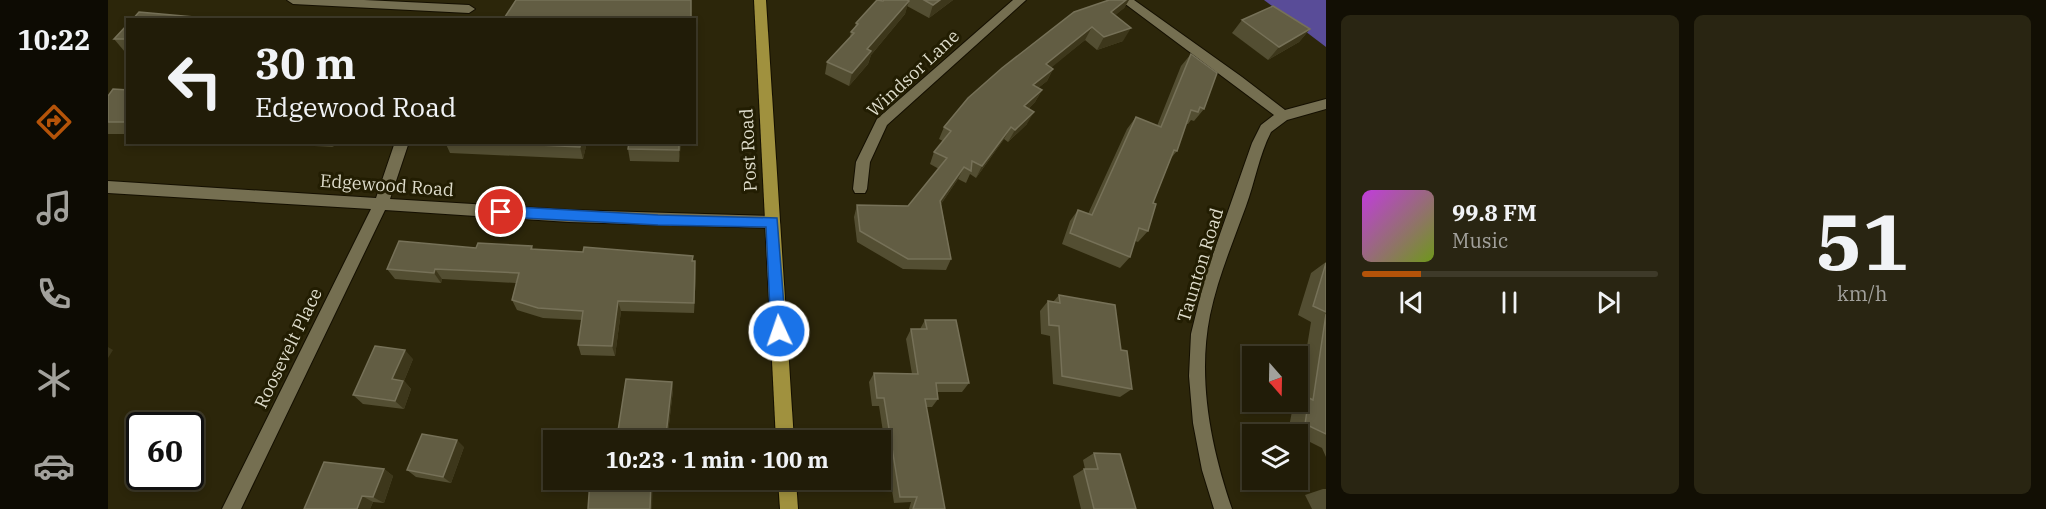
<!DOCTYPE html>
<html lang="en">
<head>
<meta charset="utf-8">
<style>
	body { margin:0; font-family:"IBM Plex Serif",serif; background:#292512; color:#f1f3f6; height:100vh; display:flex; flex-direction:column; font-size:22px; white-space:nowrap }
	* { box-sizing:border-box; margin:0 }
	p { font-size:20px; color:#a2a19c }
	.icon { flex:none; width:33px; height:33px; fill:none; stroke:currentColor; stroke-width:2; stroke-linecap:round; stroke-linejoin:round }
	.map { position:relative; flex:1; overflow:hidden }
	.drawer { display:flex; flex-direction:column; gap:15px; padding:15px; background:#120f04; width:720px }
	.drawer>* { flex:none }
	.guide { position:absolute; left:18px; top:18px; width:570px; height:126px; border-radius:0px; box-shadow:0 3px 9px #0003,0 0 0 2px #3e3a29; background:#211c08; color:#f1f3f6; overflow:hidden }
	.needle { width:39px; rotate:160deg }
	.buttons { position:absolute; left:1134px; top:346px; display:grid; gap:12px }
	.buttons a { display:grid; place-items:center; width:66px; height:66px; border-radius:0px; background:#211c08; box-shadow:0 3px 9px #0003,0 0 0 2px #3e3a29; font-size:30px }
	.speed { position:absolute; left:18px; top:412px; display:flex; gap:12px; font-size:30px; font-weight:700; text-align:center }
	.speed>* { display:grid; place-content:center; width:78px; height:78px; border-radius:50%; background:#211c08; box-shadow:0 3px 9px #0003,0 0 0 2px #3e3a29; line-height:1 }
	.speed .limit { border:3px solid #111; border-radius:9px; background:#fff; color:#111 }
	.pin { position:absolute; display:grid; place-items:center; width:51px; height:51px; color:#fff; margin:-26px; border:3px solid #fff; border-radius:50%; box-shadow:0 2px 6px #0007 }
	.me { position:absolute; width:66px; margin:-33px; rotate:357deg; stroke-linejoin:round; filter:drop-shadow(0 0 4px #0008) }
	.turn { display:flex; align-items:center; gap:21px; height:126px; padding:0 30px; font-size:27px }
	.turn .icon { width:78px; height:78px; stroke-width:2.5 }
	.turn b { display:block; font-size:42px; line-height:51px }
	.drawer .tile { flex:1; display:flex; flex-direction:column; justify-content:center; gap:9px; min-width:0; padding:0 21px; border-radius:9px; background:#292512 }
	.drawer .dial { align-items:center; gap:0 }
	.dial b { font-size:78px; line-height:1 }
	.song { display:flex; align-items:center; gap:18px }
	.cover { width:72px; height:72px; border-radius:9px; background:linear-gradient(135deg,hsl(290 70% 55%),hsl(80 70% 35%)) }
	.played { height:6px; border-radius:3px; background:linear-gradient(90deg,#b45309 20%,#3e3a29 20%) }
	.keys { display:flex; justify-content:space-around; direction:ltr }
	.drawer .tiles { flex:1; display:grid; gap:15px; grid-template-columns:repeat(2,1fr) }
	.trip { position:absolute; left:435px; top:430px; width:348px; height:60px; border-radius:0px; background:#211c08; box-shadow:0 3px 9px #0003,0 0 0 2px #3e3a29; font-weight:700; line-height:60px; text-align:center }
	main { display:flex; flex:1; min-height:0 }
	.menu { display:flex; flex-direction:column; width:108px; justify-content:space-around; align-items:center; background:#0d0b03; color:#a2a19c }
	.menu .icon { width:42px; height:42px }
	.menu .on { color:#b45309 }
	.menu b { font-size:27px; color:#f1f3f6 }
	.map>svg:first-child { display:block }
</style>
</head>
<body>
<main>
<nav class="menu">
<b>10:22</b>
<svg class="icon on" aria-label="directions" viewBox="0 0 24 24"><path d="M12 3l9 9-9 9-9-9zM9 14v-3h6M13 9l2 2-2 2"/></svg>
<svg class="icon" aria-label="music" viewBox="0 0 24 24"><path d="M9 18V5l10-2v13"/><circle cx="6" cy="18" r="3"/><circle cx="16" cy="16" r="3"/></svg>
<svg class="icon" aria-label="phone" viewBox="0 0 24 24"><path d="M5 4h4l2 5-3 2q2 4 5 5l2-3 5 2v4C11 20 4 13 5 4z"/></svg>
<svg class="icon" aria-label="climate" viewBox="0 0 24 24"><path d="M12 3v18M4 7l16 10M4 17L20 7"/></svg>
<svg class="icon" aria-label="car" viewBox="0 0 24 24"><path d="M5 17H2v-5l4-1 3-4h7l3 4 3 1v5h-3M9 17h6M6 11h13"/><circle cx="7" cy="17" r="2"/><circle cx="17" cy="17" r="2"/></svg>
</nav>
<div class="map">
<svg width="1218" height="509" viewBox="0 0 1218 509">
	<rect width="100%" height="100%" fill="#2c260a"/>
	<!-- forest -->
	<polygon fill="#594c98" points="1156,0 1218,0 1218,47"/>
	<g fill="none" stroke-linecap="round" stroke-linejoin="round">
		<defs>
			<g id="minor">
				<polygon points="179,0 256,0 361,5 367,9 361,13 185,4"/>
				<polygon points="905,0 918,0 779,125 762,162 759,189 757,193 747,193 745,189 748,162 769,119"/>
				<path d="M 1012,0 L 1026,0 L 1134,77 L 1177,110 L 1218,99 L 1218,109 L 1179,120 L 1163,132 C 1151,155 1147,182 1138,206 C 1125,242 1110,277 1102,315 C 1089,379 1103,448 1124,509 L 1106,509 L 1094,470 L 1085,423 L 1081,376 L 1083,334 L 1097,277 L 1144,143 L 1153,125 L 1166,115 Z"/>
				<polygon points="287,142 301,142 282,199 461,210 664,216 669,218 671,222 669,226 664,228 461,222 277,210 133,509 114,509 263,209 0,193 0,181 268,198"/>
			</g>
			<g id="major">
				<polygon points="646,0 658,0 686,441 668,441"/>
				<polygon points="670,480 688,480 690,509 672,509"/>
			</g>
		</defs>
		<!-- minor casing -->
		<use href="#minor" stroke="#140f00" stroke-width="2"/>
		<!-- major casing -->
		<use href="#major" stroke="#140f00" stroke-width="2"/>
		<!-- minor -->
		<use href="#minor" fill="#756f51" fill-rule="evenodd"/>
		<!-- major -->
		<use href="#major" fill="#a0913e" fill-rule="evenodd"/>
	</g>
	<!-- wall -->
	<g fill="#534e32">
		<polygon points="776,0 845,0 821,18 799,6 797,14 763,55 760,64 741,86 717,74 719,62 742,37 743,32 747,28 748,23"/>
		<polygon points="1001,0 1021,0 1016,8 1007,15 1015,41 989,50 977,40 943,67 945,69 939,81 930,88 934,90 927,102 920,109 919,124 900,142 896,139 868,178 862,174 858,183 850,179 833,204 843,259 838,270 795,269 749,242 746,217 749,205 800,206 831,169 822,164 826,152 835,141 831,139 836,127"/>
		<polygon points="1134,20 1202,29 1191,42 1160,60 1124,33"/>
		<polygon points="20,24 20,52 17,52 6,39"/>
		<polygon points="1083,54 1096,109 1086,121 1083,120 1080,124 1078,124 1069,151 1063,158 1045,203 1040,231 1030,242 1027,241 1022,257 1012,268 954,244 962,221 970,210 980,214 1019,129 1028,117 1049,126 1073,66"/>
		<polygon points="20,90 20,134 0,134 0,96"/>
		<polygon points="133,142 228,142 225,147"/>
		<polygon points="337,142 479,142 475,159 342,153"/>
		<polygon points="521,142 573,142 571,162 522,161 520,149"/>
		<polygon points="424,246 425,249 585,261 588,272 586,313 513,311 507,356 473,355 470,345 474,320 435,318 409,310 404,300 408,283 334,279 333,283 287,279 279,269 368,248"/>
		<polygon points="1218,262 1218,457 1214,448 1190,436 1190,435 1187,435 1180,432 1185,406 1189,404 1190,402 1203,322 1190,315 1203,273"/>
		<polygon points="951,295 1013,350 1024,389 1012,397 945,384 942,336 933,334 932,311 940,301 945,302"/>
		<polygon points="817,320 861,383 854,392 829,392 830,399 824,407 818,407 837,509 801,509 803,502 786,503 771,406 764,406 761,382 766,373 804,374 798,339 803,329 812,329"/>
		<polygon points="305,359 296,381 303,389 296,409 255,404 245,395"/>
		<polygon points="564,382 565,390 559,441 546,441 512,438 510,431"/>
		<polygon points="356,447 343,483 308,477 299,470"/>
		<polygon points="986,453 1028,509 973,509 965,476 976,469 977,469 975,460"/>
		<polygon points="276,469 285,476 276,503 265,502 262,509 196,509"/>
		<polygon points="1215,489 1218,489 1218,509 1204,509 1197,495"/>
	</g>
	<!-- shaded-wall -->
	<g fill="#3d371b">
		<polygon points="832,0 845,0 821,18 825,5"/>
		<polygon points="1018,0 1021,0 1016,8 996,25 1003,12"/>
		<polygon points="801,1 797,14 763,55 760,64 741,86 744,73 759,49"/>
		<polygon points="984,27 977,40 932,77 938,64"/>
		<polygon points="1023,28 1015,41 989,50 996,37"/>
		<polygon points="1202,29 1191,42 1160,60 1171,47"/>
		<polygon points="945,69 939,81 919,97 925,85"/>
		<polygon points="934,90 927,102 910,119 916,106"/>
		<polygon points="926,112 919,124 900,142 907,130"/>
		<polygon points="903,127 896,139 868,178 874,166"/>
		<polygon points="222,142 228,142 225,147"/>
		<polygon points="473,142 479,142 475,159 472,147"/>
		<polygon points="571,142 573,142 571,162"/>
		<polygon points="856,167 850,179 827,213 832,201"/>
		<polygon points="587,261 588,272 586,313 586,303"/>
		<polygon points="327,269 334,279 333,283 326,273"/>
		<polygon points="510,301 513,311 507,356 504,346"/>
		<polygon points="0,347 5,350 0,358"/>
		<polygon points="297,350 305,359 296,381 303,389 296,409 287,401 284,379"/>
		<polygon points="564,382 565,390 559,441 558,435"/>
		<polygon points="349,440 356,447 343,483 335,477"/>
		<polygon points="276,469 285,476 276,503 265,497"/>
		<polygon points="543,480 545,480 544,509 542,509"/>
		<polygon points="254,496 265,502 262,509 249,509"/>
	</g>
	<!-- building -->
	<g fill="#625d43" stroke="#767158" stroke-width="1.5">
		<polygon points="408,0 583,0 583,20 395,20"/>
		<polygon points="769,0 775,1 776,0 799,0 801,1 759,49 763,51 744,73 719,62 746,33 743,32 750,24 748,23"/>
		<polygon points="816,0 832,0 825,5"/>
		<polygon points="1001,0 1018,0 1003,12 1023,28 996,37 984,27 938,64 945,69 925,85 934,90 916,106 926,112 907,130 903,127 874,166 864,161 863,171 856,167 832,201 843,259 800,259 752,231 749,205 800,206 839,158 826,152 843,131 836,127 860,98 894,68 966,12"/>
		<polygon points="1165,6 1202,29 1171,47 1134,20"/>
		<polygon points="31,12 120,20 24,20"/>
		<polygon points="20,24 20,39 6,39"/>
		<polygon points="1083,54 1109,73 1096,109 1092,107 1090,112 1083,110 1069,151 1066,150 1045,203 1048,204 1040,231 1031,228 1022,257 962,233 970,210 984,215 1028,117 1053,127"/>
		<polygon points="5,89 20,90 20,122 0,122 0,96"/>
		<polygon points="368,142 473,142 472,147"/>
		<polygon points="521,142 571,142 571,150 520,149"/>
		<polygon points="291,241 368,248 370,243 424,246 423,249 475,252 476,247 585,256 584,261 587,261 586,303 510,301 504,346 470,345 475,311 430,308 404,300 411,273 327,269 326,273 279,269"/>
		<polygon points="1218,263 1218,312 1205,306"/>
		<polygon points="951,295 1007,305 1013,350 1019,351 1024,389 954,376 951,326 941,325 940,301 952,303"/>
		<polygon points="1218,314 1218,434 1197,424 1201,398 1205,400"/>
		<polygon points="817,320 848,320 861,383 828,383 830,399 817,399 837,509 805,509 809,497 792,497 776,398 769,398 766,373 810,374 803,329 819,329"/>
		<polygon points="267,346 297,350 284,379 295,381 287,401 245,395"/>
		<polygon points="518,379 564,382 558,435 510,431"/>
		<polygon points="314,434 349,440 335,477 299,470"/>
		<polygon points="986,453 1012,454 1028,509 986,509 976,469 990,469"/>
		<polygon points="216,462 276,469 265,497 254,496 249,509 196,509"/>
		<polygon points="482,480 543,480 542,509 480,509"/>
	</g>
	<!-- route -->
	<polygon fill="#1a73e8" stroke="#114b97" stroke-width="1.5" points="393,206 550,215 669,218 678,331 676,336 671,338 666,336 663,331 658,227 550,225 393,217 386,212"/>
	<g text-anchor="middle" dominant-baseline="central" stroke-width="6" stroke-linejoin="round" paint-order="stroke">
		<!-- street labels -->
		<g font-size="18" fill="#dedccb" stroke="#221d02">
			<text transform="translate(805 73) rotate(-43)">Windsor Lane</text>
			<text transform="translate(640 150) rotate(-93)">Post Road</text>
			<text transform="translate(279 185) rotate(4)">Edgewood Road</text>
			<text transform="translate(1092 265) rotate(-73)">Taunton Road</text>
			<text transform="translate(180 348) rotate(-64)">Roosevelt Place</text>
		</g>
	</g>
</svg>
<div class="buttons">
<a><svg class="needle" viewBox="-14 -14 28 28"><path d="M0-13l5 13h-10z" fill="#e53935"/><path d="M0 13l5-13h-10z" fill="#a2a19c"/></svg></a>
<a><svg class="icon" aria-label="layers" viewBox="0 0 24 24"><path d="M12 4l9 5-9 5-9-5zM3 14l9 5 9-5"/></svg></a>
</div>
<div class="speed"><div class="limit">60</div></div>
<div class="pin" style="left:393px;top:212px;background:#d93025"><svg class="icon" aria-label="arrive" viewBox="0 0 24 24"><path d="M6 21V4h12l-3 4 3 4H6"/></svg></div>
<svg class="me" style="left:671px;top:331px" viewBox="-20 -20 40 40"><circle r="17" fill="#1a73e8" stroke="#fff" stroke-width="3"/><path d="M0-11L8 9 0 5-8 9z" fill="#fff"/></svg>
<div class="trip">10:23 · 1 min · 100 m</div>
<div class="guide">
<div class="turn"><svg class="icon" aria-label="left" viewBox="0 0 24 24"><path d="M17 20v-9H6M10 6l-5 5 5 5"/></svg><div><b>30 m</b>Edgewood Road</div></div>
</div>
</div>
<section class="drawer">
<div class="tiles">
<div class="tile">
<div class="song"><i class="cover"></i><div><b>99.8 FM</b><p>Music</p></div></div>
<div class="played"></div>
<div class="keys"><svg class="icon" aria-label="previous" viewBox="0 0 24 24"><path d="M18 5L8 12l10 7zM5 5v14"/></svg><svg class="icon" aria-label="pause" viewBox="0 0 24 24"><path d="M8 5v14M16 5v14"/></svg><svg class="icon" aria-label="next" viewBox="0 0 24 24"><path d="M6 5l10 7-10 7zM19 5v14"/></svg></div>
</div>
<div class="tile dial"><b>51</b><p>km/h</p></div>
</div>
</section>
</main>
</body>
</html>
